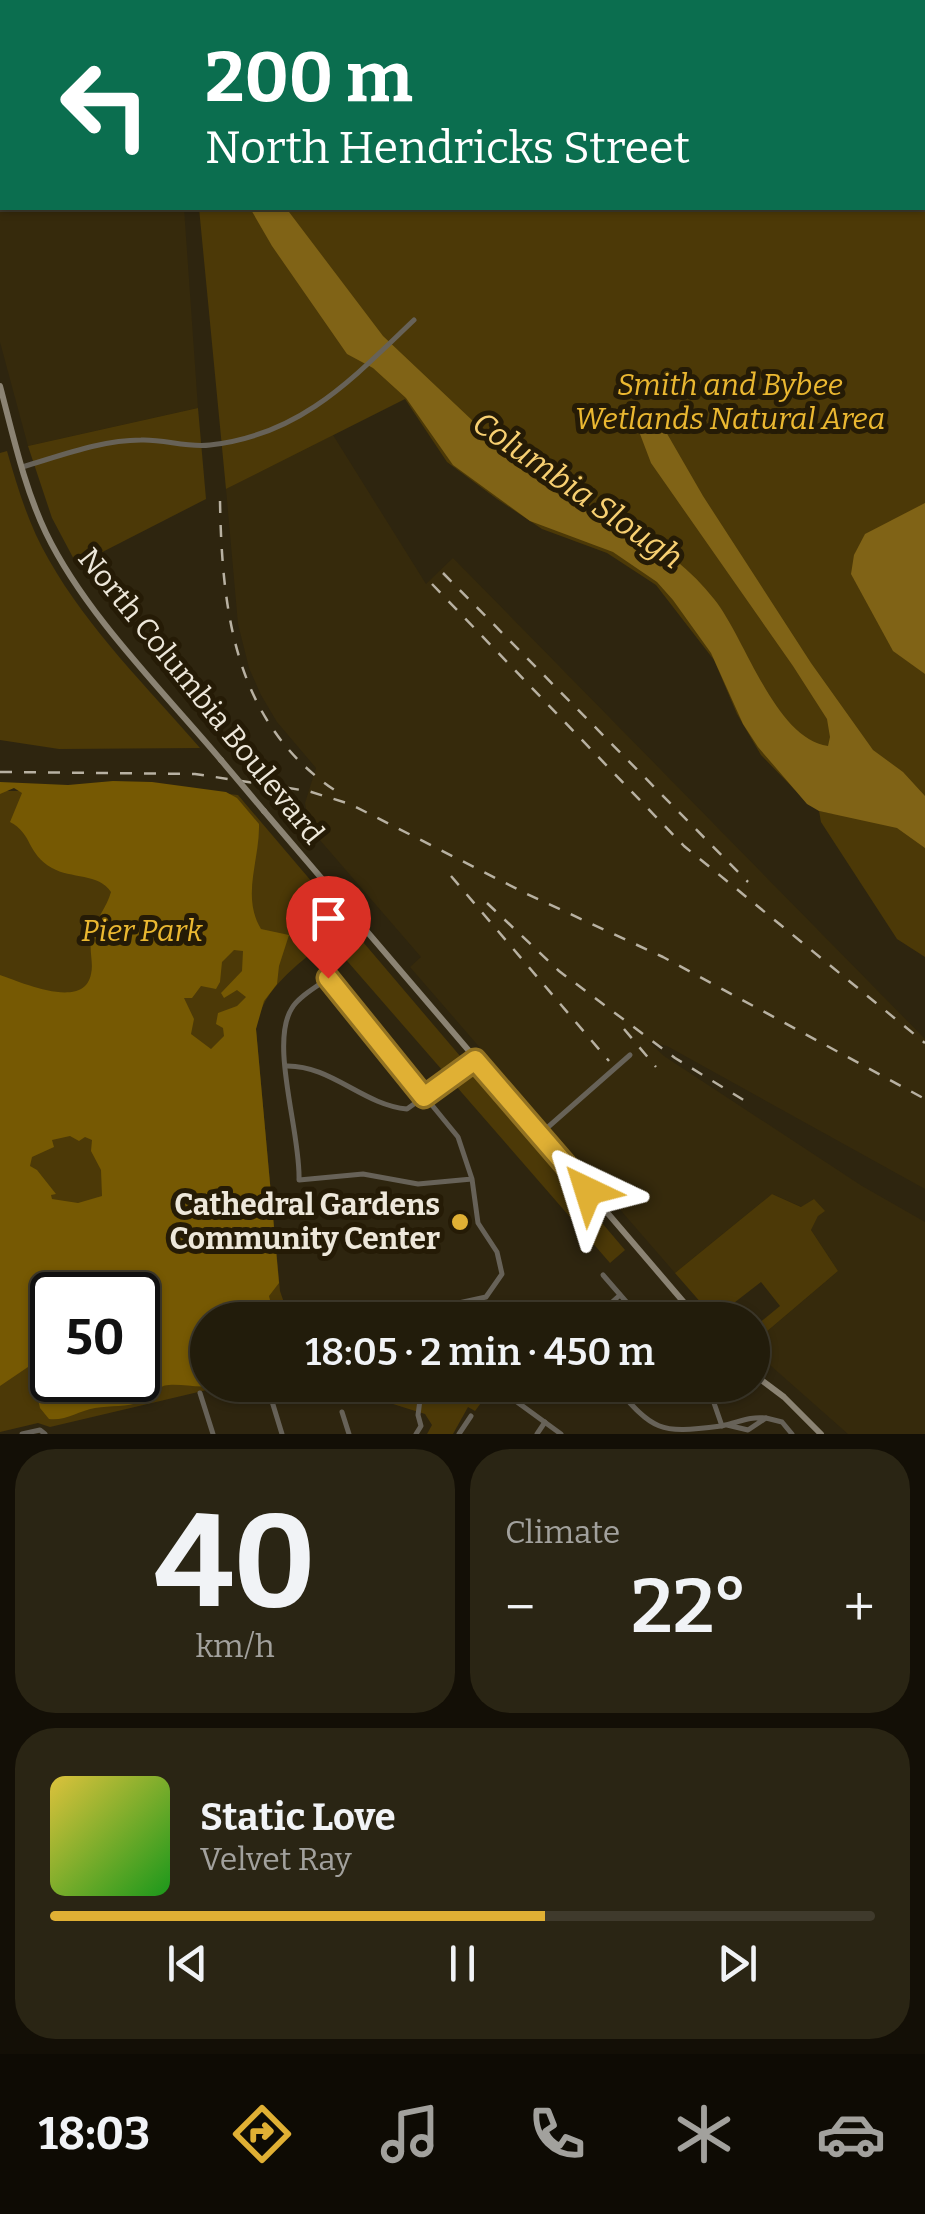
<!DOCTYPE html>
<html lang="en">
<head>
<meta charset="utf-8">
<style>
	body { margin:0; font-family:Bitter,serif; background:#2a2514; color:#f1f3f6; height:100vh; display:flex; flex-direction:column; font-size:38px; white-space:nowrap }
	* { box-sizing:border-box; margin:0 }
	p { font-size:32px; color:#a2a19d }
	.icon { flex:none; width:55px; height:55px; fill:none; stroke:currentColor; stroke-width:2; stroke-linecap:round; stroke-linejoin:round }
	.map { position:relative; height:1434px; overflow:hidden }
	.sheet { display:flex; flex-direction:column; gap:15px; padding:15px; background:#130f06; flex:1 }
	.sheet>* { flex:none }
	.guide { position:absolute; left:0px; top:0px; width:925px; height:210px; box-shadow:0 2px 8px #0004,0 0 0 2px #3f3a2c; background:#0b6e4f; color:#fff; overflow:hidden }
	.speed { position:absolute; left:30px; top:1272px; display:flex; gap:20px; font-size:50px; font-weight:700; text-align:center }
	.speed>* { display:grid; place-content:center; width:130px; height:130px; border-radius:50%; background:#221c0b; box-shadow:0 2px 8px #0004,0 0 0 2px #3f3a2c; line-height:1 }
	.speed .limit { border:5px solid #111; border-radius:15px; background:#fff; color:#111 }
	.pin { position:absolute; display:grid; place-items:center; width:85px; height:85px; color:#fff; margin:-102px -42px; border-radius:50% 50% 50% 0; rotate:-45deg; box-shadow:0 0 10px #0007 }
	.pin .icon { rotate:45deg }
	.me { position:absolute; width:110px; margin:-55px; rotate:319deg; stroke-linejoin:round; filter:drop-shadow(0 0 8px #0008) }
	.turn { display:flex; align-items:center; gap:35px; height:210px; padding:0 40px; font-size:45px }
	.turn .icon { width:130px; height:130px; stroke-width:2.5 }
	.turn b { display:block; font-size:70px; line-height:85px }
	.big { font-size:75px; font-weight:600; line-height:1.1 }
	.sheet .card { flex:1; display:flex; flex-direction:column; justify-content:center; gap:15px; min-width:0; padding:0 35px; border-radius:40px; background:#2a2514 }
	.sheet .dial { align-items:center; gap:0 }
	.dial b { font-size:130px; line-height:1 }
	.song { display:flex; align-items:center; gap:30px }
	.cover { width:120px; height:120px; border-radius:15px; background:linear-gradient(135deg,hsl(50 70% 55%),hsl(120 70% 35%)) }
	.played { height:10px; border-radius:5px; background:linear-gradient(90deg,#e0b034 60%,#3f3a2c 60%) }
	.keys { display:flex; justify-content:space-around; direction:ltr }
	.heat { display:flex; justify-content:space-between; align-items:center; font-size:55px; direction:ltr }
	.sheet .tiles { flex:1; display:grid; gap:15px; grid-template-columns:1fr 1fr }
	.card:last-child { grid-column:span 2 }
	.trip { position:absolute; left:190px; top:1302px; width:580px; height:100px; border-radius:50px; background:#221c0b; box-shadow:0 2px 8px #0004,0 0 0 2px #3f3a2c; font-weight:600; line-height:100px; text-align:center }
	.menu { display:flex; height:160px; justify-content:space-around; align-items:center; background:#0e0b04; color:#a2a19d }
	.menu .icon { width:70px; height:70px }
	.menu .current { color:#e0b034 }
	.menu b { font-size:45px; color:#f1f3f6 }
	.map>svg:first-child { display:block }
</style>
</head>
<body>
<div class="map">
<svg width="925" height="1434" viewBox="0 0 925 1434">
	<rect width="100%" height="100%" fill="#2e250f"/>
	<!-- built -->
	<g fill="#362a0c">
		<polygon points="0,0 80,2 2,2 2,208 184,208 198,408 28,446 0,342"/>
		<polygon points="333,435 426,584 453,558 925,1039 925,1189 667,1046 649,1042 664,1056 862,1186 925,1222 925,1434 848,1434 753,1350 753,1343 838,1271 811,1230 818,1216 814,1199 802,1207 772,1194 675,1273 410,967 421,957 319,839 308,820 305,803 316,768 277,722 261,695 249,668 238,624 226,489"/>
	</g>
	<!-- green -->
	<g fill="#4c3907" fill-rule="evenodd">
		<polygon points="104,0 925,0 925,957 897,939 821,822 819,811 834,814 794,789 761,755 737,714 714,660 656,585 607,553 542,529 497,499 447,462 405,399 226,489 199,208 922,208 922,2"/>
		<polygon points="198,408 206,499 77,565 52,518 28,446"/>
		<path d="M 7,451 C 18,489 29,526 49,560 C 88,629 148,688 200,748 L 59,749 L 0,740 L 0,453 Z"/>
		<path d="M 0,791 L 199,791 L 238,795 L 625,1250 L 610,1263 L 328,939 C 300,964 261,988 256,1029 L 280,1291 L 290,1320 L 208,1320 L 208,1385 L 228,1385 L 50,1427 L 38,1423 L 0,1432 ZM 52,1295 L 138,1295 L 138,1380 L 52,1380 Z"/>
		<polygon points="772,1194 801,1207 814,1199 825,1211 818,1216 811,1230 838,1271 753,1343 753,1328 780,1306 761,1282 730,1306 740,1320 716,1320 675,1273"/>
		<polygon points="332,1385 466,1385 489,1392 475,1411 468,1407 453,1434 427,1434 432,1425 425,1414"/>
	</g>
	<!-- forest -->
	<path fill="#765903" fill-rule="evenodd" d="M 113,781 L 152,782 L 226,792 L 237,798 L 259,824 C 260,860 241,896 261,929 L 289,935 L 279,966 L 277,984 L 264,1001 L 256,1029 L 279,1283 L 269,1296 L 275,1320 L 208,1320 L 208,1385 L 217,1385 C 200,1389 185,1384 169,1385 C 157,1385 152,1397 142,1401 C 126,1408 111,1405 95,1408 C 78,1411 66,1421 49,1419 L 40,1408 L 31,1368 L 28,1367 L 0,1386 L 0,975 C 21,982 84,1011 91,974 C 94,962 88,949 92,935 C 95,920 107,907 111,892 C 99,873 71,879 52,868 C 26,853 33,834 10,822 L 22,793 L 14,788 L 0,794 L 0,782 L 68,785 ZM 234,950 L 243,951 L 242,971 L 221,993 L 224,998 L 237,990 L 246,997 L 237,1006 L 218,1013 L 216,1024 L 223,1028 L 224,1036 L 211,1049 L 191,1034 L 194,1019 L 184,998 L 192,998 L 201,986 L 216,989 L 220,982 L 222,962 ZM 70,1136 L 79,1141 L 85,1137 L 92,1140 L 91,1151 L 101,1170 L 102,1196 L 78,1203 L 52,1199 L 51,1195 L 56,1194 L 37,1170 L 30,1166 L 32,1157 L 54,1147 L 52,1140 ZM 138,1295 L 138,1380 L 52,1380 L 52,1295 Z"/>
	<!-- water -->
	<g fill="#806316">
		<path d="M 250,208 L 286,208 L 383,336 L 474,422 L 473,435 L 495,445 L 500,454 C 525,472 550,489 576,505 C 594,515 614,521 632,531 C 662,547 692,571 714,599 C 745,637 775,739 828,746 L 830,737 L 827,719 L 793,666 L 651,463 L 640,434 L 640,420 L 647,414 L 658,418 L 703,496 L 811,663 L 873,750 L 903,772 L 925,796 L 925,848 L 897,828 L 819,811 L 807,804 L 758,747 L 743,724 L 711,653 L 673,600 L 657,582 L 613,552 L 530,521 L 453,465 L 406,398 L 373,368 L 347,354 L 272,246 Z"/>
		<polygon points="925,503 925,674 893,651 851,574 854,555 865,534"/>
	</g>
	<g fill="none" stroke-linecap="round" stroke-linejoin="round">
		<!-- minor -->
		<g stroke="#676258" stroke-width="5">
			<path d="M 22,467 C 60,456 101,440 141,440 C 164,439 187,448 210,445 C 301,435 352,379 414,320"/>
			<path d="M 286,1066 C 331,1065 363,1105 407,1109 L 475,1060"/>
			<polyline points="539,1135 630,1055"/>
			<polyline points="603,1275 642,1320"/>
			<path d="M 436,1320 L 454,1304 L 486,1297 L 502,1274 L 497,1252 L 478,1223 L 472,1179 L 458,1137 L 328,978 C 317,987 299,996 292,1008 C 269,1043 301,1134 299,1180 L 363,1174 L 418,1184 L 472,1179"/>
			<polyline points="592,1320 620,1295"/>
			<polyline points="267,1385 282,1434"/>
			<path d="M 614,1385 C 654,1431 658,1434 721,1426 C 738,1423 748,1416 766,1418 L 748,1430 L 727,1425"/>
			<polyline points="699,1385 714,1403 722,1426"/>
			<polyline points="498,1388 561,1434"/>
			<polyline points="200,1393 213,1434"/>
			<polyline points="520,1404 533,1385"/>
			<polyline points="342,1412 349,1434"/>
			<polyline points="766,1418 782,1422 792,1434"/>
			<polyline points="22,1434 40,1430 45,1434"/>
			<polyline points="416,1434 421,1426 418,1415 422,1385"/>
			<polyline points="459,1434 471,1416"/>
			<polyline points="537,1434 545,1422"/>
		</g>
		<!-- secondary -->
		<g stroke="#8b8373" stroke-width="6">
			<path d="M 0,386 C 13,435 24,487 46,533 C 85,614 163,691 221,760"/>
			<polyline points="264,811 699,1320"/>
			<polyline points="752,1373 784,1397 821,1434"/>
		</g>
		<!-- rail -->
		<g stroke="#b8b1a2" stroke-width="2.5" stroke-dasharray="12 12" stroke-linecap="butt">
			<polyline points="82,0 83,2"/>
			<polyline points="12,2 25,0"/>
			<path d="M 220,501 C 222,616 236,728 342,795"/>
			<polyline points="443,573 748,882"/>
			<polyline points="432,584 684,846 925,1043"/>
			<polyline points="0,772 195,774 308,791 350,804 525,893 663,957 925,1099"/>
			<polyline points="451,876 609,1061"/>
			<polyline points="487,903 559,971 675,1058 750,1104"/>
			<polyline points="624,1029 656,1067"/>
		</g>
		<!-- secondary-bridge -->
		<polyline stroke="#8b8373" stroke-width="6" points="221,760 264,811"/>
	</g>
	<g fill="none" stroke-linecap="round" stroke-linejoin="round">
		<defs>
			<polyline id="route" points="328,978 424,1097 475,1060 588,1191"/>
		</defs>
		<!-- route casing -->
		<use href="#route" stroke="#927222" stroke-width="25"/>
		<!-- route -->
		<use href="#route" stroke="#e0b034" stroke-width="18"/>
	</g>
	<!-- markers -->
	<circle fill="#e0b034" stroke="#251b06" stroke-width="4" cx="460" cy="1222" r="10"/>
	<g text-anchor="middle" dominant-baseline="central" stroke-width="10" stroke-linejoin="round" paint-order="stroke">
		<!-- park labels -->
		<g font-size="30" font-style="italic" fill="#ebb831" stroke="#251b06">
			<text x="730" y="385">Smith and Bybee<tspan x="730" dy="34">Wetlands Natural Area</tspan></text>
			<text x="142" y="931">Pier Park</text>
		</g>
		<!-- street labels -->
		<g font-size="30" fill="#ede7da" stroke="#251b06">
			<text transform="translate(201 696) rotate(51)">North Columbia Boulevard</text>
		</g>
		<!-- poi labels -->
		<g font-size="30" font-weight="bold" fill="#ede7da" stroke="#251b06" text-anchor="end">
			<text x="440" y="1205">Cathedral Gardens<tspan x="440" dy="34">Community Center</tspan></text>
		</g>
		<!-- water labels -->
		<g font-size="32" font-style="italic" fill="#f8d072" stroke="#251b06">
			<text transform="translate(578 490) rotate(35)">Columbia Slough</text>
		</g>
	</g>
</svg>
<div class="speed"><div class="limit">50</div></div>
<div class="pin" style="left:328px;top:978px;background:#d93025"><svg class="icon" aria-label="arrive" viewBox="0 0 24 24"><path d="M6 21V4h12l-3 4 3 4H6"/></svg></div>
<svg class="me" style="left:588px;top:1191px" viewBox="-20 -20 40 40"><path d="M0-17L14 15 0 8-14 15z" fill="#e0b034" stroke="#fff" stroke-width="4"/></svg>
<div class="trip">18:05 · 2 min · 450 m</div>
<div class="guide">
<div class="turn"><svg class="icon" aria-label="left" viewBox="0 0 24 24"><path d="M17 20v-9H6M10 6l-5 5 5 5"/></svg><div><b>200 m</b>North Hendricks Street</div></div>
</div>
</div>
<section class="sheet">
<div class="tiles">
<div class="card dial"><b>40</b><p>km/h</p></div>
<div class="card"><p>Climate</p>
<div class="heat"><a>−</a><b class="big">22°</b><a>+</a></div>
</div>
<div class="card">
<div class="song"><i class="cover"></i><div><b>Static Love</b><p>Velvet Ray</p></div></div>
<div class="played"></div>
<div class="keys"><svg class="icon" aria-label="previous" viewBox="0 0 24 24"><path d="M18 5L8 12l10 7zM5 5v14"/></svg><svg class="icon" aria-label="pause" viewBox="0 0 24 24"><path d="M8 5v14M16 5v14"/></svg><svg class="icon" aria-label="next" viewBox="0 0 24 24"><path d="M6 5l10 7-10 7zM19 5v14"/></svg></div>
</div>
</div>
</section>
<nav class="menu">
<b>18:03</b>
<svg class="icon current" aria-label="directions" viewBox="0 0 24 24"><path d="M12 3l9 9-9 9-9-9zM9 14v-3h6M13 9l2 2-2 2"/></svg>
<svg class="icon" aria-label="music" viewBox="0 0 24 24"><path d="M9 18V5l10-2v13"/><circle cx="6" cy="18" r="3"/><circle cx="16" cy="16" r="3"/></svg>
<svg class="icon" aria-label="phone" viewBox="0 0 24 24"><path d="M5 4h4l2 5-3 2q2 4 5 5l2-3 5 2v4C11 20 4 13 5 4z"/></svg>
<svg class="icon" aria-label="climate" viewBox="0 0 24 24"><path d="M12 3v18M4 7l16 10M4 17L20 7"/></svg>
<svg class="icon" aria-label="car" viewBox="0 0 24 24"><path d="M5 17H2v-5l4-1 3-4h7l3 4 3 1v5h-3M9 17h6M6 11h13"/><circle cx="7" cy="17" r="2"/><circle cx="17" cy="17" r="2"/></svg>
</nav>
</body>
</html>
